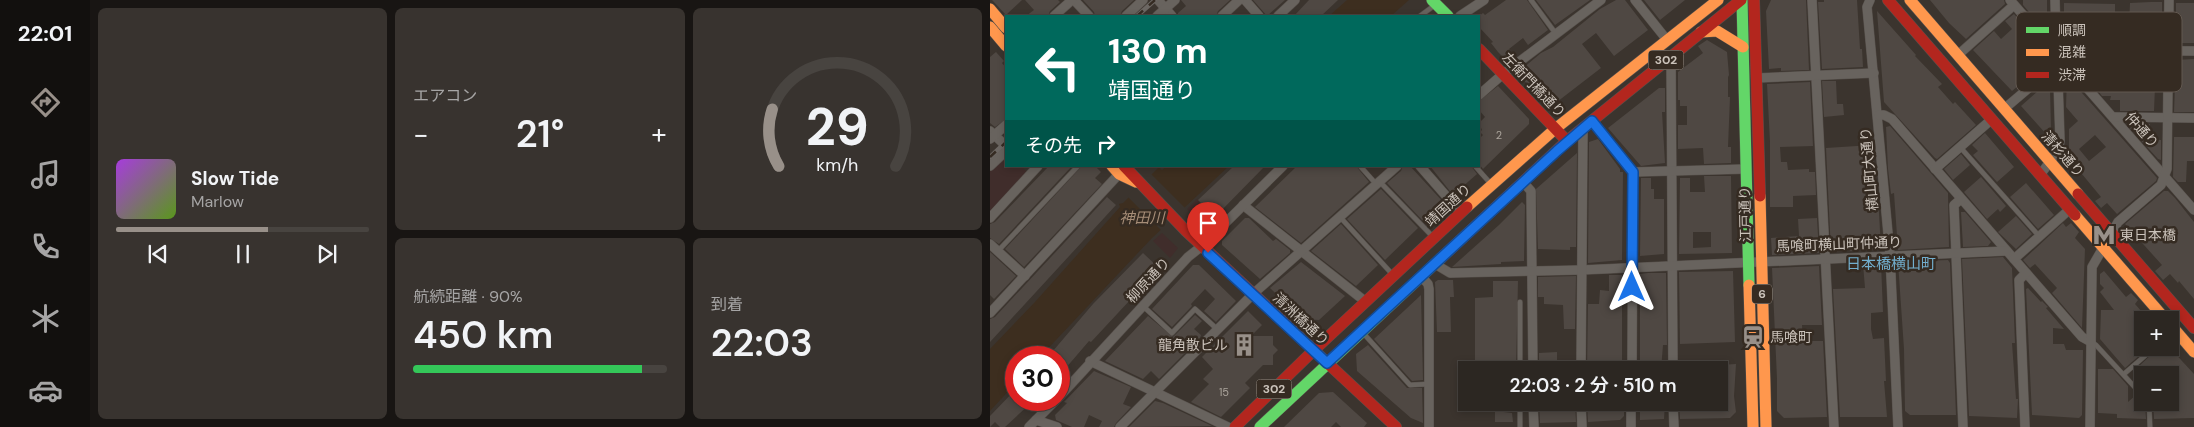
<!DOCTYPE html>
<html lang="ja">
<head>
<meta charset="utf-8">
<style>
	body { margin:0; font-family:"DM Sans","Noto Sans JP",sans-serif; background:#38332f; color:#f1f3f6; height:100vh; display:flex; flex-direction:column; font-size:19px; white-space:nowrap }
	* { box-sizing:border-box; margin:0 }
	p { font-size:16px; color:#a6a5a5 }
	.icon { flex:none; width:28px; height:28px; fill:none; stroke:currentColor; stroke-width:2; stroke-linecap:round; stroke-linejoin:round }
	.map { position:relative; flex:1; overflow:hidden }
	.sheet { display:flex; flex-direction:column; gap:8px; padding:8px; background:#181513; width:900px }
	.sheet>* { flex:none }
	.guide { position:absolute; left:15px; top:15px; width:475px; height:152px; border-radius:0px; box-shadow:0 2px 8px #0003,0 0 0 1px #484440; background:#00695c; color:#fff; overflow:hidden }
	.fabs { position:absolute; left:1144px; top:311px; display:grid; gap:10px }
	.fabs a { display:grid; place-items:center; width:45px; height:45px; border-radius:0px; background:#2c2722; box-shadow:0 2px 8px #0003,0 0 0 1px #484440; font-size:25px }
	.speed { position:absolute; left:15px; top:346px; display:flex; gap:10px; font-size:25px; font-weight:700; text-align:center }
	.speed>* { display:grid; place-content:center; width:65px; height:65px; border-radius:50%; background:#2c2722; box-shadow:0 2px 8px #0003,0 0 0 1px #484440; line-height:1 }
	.speed .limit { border:8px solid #d22; background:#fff; color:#111 }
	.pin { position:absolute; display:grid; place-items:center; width:42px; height:42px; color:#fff; margin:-51px -21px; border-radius:50% 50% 50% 0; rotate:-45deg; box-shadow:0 0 5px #0007 }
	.pin .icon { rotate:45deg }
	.me { position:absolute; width:55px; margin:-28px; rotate:0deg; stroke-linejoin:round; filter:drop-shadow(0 0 4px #0008) }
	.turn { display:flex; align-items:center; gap:18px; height:105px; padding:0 20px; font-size:22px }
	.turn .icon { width:65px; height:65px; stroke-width:2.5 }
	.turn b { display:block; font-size:35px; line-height:42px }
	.then { display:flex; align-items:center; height:48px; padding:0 20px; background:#0003; gap:10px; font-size:19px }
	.big { font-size:38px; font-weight:600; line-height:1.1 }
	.sheet .widget { flex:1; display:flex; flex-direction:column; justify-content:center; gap:8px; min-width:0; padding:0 18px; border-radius:8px; background:#38332f }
	.sheet .dial { align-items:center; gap:0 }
	.dial svg { height:130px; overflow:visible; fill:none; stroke:#484440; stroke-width:7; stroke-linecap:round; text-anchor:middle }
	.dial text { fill:#f1f3f6; stroke:none }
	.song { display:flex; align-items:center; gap:15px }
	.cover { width:60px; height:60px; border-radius:8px; background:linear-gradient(135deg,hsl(280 70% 55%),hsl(90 70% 35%)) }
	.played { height:5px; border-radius:2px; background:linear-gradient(90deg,#989089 60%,#484440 60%) }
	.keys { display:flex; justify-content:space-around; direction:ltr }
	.heat { display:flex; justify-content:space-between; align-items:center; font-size:28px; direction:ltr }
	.charge { height:8px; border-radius:4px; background:linear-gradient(90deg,#34c759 90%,#484440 0) }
	.sheet .tiles { flex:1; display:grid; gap:8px; grid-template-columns:repeat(3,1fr) }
	.widget:first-child { grid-row:span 2 }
	.trip { position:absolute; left:468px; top:361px; width:270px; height:50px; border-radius:0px; background:#2c2722; box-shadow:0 2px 8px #0003,0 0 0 1px #484440; font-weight:600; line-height:50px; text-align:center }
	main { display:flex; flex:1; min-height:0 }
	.menu { display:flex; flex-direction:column; width:90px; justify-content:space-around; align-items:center; background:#12100e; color:#a6a5a5 }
	.menu .icon { width:35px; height:35px }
	.menu .active { color:#989089 }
	.menu b { font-size:22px; color:#f1f3f6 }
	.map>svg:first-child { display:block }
</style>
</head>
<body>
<main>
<nav class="menu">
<b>22:01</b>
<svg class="icon active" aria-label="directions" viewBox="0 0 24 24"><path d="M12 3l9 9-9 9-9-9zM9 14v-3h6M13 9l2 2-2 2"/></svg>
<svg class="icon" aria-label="music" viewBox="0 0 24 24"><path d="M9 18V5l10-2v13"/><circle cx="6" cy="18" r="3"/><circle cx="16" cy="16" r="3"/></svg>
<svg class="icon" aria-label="phone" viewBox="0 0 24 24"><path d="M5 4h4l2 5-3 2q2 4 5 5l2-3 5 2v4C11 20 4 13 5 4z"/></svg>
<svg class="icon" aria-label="climate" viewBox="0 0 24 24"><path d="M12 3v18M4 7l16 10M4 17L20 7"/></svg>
<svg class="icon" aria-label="car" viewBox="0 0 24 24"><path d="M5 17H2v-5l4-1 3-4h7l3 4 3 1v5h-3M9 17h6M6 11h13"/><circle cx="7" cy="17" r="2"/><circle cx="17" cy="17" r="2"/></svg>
</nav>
<section class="sheet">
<div class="tiles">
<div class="widget">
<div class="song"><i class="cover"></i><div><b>Slow Tide</b><p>Marlow</p></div></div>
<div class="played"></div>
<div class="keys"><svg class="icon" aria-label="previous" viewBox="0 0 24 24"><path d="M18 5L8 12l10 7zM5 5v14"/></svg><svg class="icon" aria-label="pause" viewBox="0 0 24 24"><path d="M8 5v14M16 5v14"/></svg><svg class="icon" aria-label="next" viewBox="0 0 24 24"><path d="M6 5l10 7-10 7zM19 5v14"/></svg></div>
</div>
<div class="widget"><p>エアコン</p>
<div class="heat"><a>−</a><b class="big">21°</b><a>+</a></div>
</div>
<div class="widget dial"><svg viewBox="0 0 100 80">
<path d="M14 69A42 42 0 1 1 86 69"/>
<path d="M14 69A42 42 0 0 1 10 34" stroke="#989089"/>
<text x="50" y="56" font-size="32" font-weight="700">29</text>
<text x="50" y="72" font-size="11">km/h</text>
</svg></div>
<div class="widget"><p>航続距離 · 90%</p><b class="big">450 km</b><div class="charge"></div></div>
<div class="widget"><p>到着</p><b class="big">22:03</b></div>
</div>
</section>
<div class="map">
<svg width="1204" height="427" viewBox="0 0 1204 427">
	<rect width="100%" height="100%" fill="#3b342e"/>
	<!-- green -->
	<g fill="#402d2b">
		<polygon points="16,155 16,166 31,166 37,172 0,213 0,169"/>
		<polygon points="207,199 223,216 213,226 197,209"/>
		<polygon points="172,233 188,248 180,258 163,241"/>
	</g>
	<!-- water -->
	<g fill="#3d2e1f">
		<polygon points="357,0 419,0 401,16 339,16"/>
		<polygon points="177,166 239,166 162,238 50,357 26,358 26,383 0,411 0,349 45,302 130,207 129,204 133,203 169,167 172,170"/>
	</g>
	<!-- pier -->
	<polygon fill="#3b342e" points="160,173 195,208 172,231 137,196"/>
	<!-- building -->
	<g fill="#4f4843" fill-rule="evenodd">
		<polygon points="2,0 32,0 16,15"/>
		<polygon points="35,0 68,0 70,2 60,11 58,16 36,16 44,10"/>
		<polygon points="93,0 144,0 132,11 130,16 105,16 104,12"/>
		<polygon points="191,0 240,0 228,11 226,16 188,16 188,13 196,6"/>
		<polygon points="263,0 295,0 277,16"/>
		<polygon points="319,0 348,0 331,16 304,16"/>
		<polygon points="516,0 537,0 558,30 538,45 533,38 519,49 525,57 518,62 508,52 501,43 503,42 489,27 489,16 493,13 495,15"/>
		<polygon points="546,0 600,0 565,25"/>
		<polygon points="626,0 635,0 658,30 624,56 606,33 592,44 611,68 563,105 558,106 527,73 551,53 563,47 610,9"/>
		<polygon points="654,0 695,0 670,20"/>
		<polygon points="781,0 816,0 819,70 791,71 791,68 779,69 776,11"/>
		<polygon points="834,0 867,0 870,49 872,49 873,67 832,69 828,2 834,2"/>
		<polygon points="940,0 1014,0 1015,4 976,39 959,23"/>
		<polygon points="1033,0 1057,0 1057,27 1052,27 1033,5"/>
		<polygon points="1161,2 1172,2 1172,42 1078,43 1074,40 1074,3 1125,4 1125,25 1139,25 1140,3"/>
		<rect x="1186" y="3" width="18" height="40"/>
		<polygon points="887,11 926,55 925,56 952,84 948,87 963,104 965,102 986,125 947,159 945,158 894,102"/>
		<polygon points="1024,14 1059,54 1059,60 1022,91 983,50 1004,31 1011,39 1022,29 1015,21"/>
		<polygon points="717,40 737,52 739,75 738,77 738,97 740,97 738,147 741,147 741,163 714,164 713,148 688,149 688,125 697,125 697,106 690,106 690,100 688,100 688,72 713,53 708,46"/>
		<polygon points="6,52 14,61 12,63 16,68 16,119 5,127 0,123 0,57"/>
		<polygon points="1204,59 1204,112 1184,112 1186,60"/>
		<polygon points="1107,60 1119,60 1119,70 1137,70 1137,87 1165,87 1164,111 1130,111 1130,100 1120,100 1121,96 1112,96 1102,83 1107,83"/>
		<path d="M 1077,76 L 1167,178 L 1166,181 L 1127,214 L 1117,203 L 1111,208 L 1105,201 L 1111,197 L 1082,162 L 1079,165 L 1079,129 L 1088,121 L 1076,107 ZM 1105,135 L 1116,147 L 1099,161 L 1089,149 Z"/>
		<polygon points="832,81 846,81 847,104 853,104 854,115 834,117"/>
		<polygon points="820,82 823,146 790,147 791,162 797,162 798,170 819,169 819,172 825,172 826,195 803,196 803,207 780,207 780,142 777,84"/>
		<polygon points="1056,84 1060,88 1061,131 1057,135 1031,106"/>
		<polygon points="508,86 539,119 539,124 493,169 489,164 489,139 493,135 490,132 492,130 489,123 495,117 489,110 489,101"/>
		<polygon points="669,88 675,88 675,112 672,112 675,163 651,166 618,128"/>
		<polygon points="1140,123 1160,124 1160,139 1171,140 1171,160 1168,159 1140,128"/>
		<polygon points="900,126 958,193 959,247 908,250 904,193 901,194 898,169 896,127"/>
		<polygon points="995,133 1024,167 1007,182 983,155 988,151 982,145"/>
		<polygon points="1184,137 1204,137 1204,161 1197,161 1196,182 1188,182 1183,177"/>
		<polygon points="608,139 630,169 630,172 633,172 632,260 598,263 599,142"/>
		<polygon points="882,145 888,195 891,249 841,252 836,148"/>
		<polygon points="587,153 586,247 580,247 580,250 548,249 546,189"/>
		<polygon points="971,154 980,165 963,180 954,169"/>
		<polygon points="59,166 82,166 9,244 0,238 0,224 5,222"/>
		<polygon points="92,166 105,166 111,172 105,178 112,184 34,267 15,249"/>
		<polygon points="244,166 275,166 225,217 208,200"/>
		<polygon points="307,166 366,166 379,182 311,243 265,207"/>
		<polygon points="413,166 420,166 454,203 434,222 397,183 411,171"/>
		<polygon points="440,166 481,166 487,174 463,195"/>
		<path d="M 714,176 L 741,176 L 742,253 L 689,254 L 690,178 L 700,178 L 700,192 L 715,192 ZM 703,232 L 721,232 L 721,247 L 703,248 Z"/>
		<polygon points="991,177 1016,206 1010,212 1008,209 997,219 974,192"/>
		<polygon points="651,178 661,178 661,189 664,189 664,199 674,199 674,254 650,256"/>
		<polygon points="1036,183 1064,215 1048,229 1020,197"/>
		<polygon points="391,189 428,228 395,260 357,219"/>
		<polygon points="1174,191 1178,191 1185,198 1204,222 1204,299 1189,281 1188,283 1180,274 1173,280 1165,271 1172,265 1135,224"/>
		<polygon points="117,197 126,205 0,342 0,319 5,317"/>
		<polygon points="532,202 535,205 534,261 511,262 511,264 462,267 509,225"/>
		<polygon points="971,212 975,212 1001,242 998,246 973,247"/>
		<polygon points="1026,216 1042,234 1026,249 1008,232"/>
		<polygon points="255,218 259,218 283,241 286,239 300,250 300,253 270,279 232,245 232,241"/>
		<polygon points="827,218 829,253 782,255 781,238 809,236 808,219"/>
		<polygon points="1073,223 1076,227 1081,223 1089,232 1085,238 1095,249 1092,328 1062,293 1067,288 1045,264 1040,268 1033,260"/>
		<polygon points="351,224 388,265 366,286 321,251"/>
		<polygon points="0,252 26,276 4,299 0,295"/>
		<polygon points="153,253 171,270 154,285 101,342 99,341 69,376 69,358 57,358 103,304"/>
		<polygon points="1013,257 1022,268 1025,343 1022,343 1026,399 1028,399 1027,418 979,416 972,259"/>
		<polygon points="958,260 960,263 966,415 920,415 915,411 914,349 908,262"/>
		<polygon points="311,262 355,296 329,320 312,319 280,288"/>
		<polygon points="891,263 893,312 881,313 881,329 883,339 894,338 896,381 894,381 897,417 850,417 843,289 875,288 873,264"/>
		<polygon points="203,265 209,265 246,301 226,322 214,311 225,299 215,289 201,304 202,306 182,327 162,309"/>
		<polygon points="829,266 832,325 812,325 813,341 833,341 837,417 794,418 787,411 787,379 782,268"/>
		<polygon points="743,271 745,342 690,344 689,272"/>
		<polygon points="1114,271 1136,297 1141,293 1148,300 1145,304 1159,320 1152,320 1152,348 1158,348 1135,368 1110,339 1111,310 1124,310 1110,292 1114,288 1110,284 1110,274"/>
		<polygon points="658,273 676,273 677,345 673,345 671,370 650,370 650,274"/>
		<polygon points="619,275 632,275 632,366 625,367 628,370 597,370 598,304 609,304 610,290 619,291"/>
		<polygon points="586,276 585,329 574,329 573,305 554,304 554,297 548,297 548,277"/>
		<polygon points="448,280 463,280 464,297 460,297 461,332 447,332 445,282"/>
		<polygon points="503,281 528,281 526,370 485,370 485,298 503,297"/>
		<polygon points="1038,288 1051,302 1052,301 1058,307 1056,308 1074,329 1063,328 1063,344 1074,344 1076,350 1093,350 1092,415 1089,418 1042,415 1036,289"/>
		<polygon points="431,295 433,380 422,381 384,339"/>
		<polygon points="258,311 272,325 261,336 283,336 283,345 288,350 283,355 283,365 273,365 255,383 260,388 231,417 201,402 219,384 213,379 223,369 212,357"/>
		<polygon points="205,315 212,321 204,329 211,335 210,338 169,379 161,371 153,379 115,361 158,316 183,337"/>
		<polygon points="378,345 417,388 432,388 433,423 421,418 367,371 366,354"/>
		<polygon points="1168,348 1180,348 1204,374 1204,418 1164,419 1163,402 1180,402 1180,375 1152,375 1152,383 1143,372"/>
		<polygon points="567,352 567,360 571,361 571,370 549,370 549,353"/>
		<polygon points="746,364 744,396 746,412 740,418 690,419 689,402 729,402 729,365"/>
		<polygon points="1108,369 1123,369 1138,386 1138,402 1146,395 1152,399 1152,402 1155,402 1156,419 1127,418 1127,414 1108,413"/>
		<polygon points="104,371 141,387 133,404 141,407 126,423 124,427 109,427 112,421 99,415 94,427 82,427 66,420 65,415 77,403 74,402"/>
		<polygon points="26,389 26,400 44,400 15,427 10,427 5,422 0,427 0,416"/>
		<polygon points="343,392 377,423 374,427 351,427 346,422 341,427 294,427 329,393"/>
		<polygon points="165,401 173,403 222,426 139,427"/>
		<polygon points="549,402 585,402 586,422 550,423"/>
		<polygon points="597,402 631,402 634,404 634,416 630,420 598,422"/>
		<polygon points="650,402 675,402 674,419 650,420"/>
		<polygon points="505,411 522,413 523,422 505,422"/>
	</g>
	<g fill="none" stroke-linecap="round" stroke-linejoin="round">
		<defs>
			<g id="lane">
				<polyline points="541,0 566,34"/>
				<polyline points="430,16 445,5"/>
				<polyline points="970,147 1049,236"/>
				<polyline points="370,166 387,185"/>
				<polyline points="485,166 501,184"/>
				<polyline points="390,182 443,237"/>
				<polyline points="350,217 403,275"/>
				<polyline points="8,251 88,166"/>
				<polyline points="153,306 182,333 205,309 227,329"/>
				<polyline points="374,334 420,385 439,384"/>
				<polyline points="1101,342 1106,345 1152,395"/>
				<polyline points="530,370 530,302"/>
				<polyline points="1134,374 1164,348"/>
				<polyline points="530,402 530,427"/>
				<polyline points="1159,402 1160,427"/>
			</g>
			<g id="street">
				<polyline points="84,0 99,16"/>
				<polyline points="168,0 182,16"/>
				<polyline points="255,0 269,16"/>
				<polyline points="645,0 677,40"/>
				<polyline points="822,0 844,427"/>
				<polyline points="880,0 877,7 900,255 908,427"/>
				<polyline points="1020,0 1204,210"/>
				<polyline points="64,16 82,0"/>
				<polyline points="136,16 153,0"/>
				<polyline points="167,16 185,0"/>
				<polyline points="232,16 249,0"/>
				<polyline points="288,16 305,0"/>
				<polyline points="470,16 494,0"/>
				<polyline points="968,55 1024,5"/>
				<polyline points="681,56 683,370"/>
				<polyline points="767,78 884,73"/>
				<polyline points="489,95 513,74 611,0"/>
				<polyline points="1014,109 1060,70 1069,56 1078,50 1204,51"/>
				<polyline points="889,115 894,115 902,119 1092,337 1101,342"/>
				<polyline points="1123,117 1204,118"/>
				<polyline points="602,121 643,172 642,370"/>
				<polyline points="0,131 16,146"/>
				<polyline points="0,139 16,125"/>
				<polyline points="0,166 16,151"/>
				<polyline points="430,166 471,213"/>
				<polyline points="945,169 1002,119"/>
				<polyline points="643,172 756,169"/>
				<polyline points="1050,175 1068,151 1070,141 1068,80 1069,56 1066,37 1065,0"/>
				<polyline points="533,182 541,191 543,370"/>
				<polyline points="971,199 964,205 973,427"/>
				<polyline points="253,205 376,302"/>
				<polyline points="0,218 48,166"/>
				<polyline points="0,244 35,276"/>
				<polyline points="1024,259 1080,209"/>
				<polyline points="445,264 460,273 591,270 1016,251"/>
				<polyline points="431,276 438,284 439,289 439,427"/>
				<polyline points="0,313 129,174 131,169"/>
				<polyline points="100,361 238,427"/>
				<polyline points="591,370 593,128"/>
				<polyline points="69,397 198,257 212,246 293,166"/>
				<polyline points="543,402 544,427"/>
				<polyline points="591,402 592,427"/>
				<polyline points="683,402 684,427"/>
				<polyline points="46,420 67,427"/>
				<polyline points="39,427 66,400"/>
				<polyline points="130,427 263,294 407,166"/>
				<polyline points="641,427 641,402"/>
				<polyline points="1035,427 1029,280 1036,273"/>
				<polyline points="1100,427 1102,267 1128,222 1171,185 1177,169 1179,0"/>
			</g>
			<g id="fast">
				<polyline points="442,0 458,16"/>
				<polyline points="752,0 759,285"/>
				<polyline points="270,427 451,258"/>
			</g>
			<g id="slow">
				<polyline points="920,0 1088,194"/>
				<polyline points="0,9 16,28"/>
				<polyline points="0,27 16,46"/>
				<polyline points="711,32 727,31 753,47"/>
				<polyline points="122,166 129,174 146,182"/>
				<polyline points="770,196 776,427"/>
				<polyline points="477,207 565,129 728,0"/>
				<polyline points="1085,215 1176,320"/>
				<polyline points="759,285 763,427"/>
				<polyline points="1180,324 1204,352"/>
			</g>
			<g id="jam">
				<polyline points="764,0 770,196"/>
				<polyline points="898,0 1085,215"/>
				<polyline points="489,49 577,141"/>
				<polyline points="134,166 196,231 406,427"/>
				<polyline points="1088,194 1204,328"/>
				<polyline points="451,258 577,141 751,0"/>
				<polyline points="245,427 323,351 477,207"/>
			</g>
		</defs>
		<!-- lane casing -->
		<use href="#lane" stroke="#57514c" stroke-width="5.5"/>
		<!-- street casing -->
		<use href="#street" stroke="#57514c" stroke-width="10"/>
		<!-- fast casing -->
		<use href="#fast" stroke="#57514c" stroke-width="12"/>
		<!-- slow casing -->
		<use href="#slow" stroke="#57514c" stroke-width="12"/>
		<!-- jam casing -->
		<use href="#jam" stroke="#57514c" stroke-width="12"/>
		<!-- lane -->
		<use href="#lane" stroke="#68635e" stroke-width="4.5"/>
		<!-- street -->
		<use href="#street" stroke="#68635e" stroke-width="9"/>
		<!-- fast -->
		<use href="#fast" stroke="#63d668" stroke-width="11"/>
		<!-- slow -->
		<use href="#slow" stroke="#ff974d" stroke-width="11"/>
		<!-- jam -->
		<use href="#jam" stroke="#b3261e" stroke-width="11"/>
		<defs>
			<g id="rail">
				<polyline points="147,16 165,0"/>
				<polyline points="0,157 16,142"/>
			</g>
		</defs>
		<!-- rail casing -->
		<use href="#rail" stroke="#6c6763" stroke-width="4.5"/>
		<!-- rail -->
		<use href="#rail" stroke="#352b22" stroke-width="2.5" stroke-dasharray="8" stroke-linecap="butt"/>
	</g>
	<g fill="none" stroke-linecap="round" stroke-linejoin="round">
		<defs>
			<polyline id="route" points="218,253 337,363 567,151 602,121 643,172 642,287"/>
		</defs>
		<!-- route casing -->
		<use href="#route" stroke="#114b97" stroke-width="12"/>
		<!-- route -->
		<use href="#route" stroke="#1a73e8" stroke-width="9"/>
	</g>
	<!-- icons -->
	<defs>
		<symbol id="metro-bare" viewBox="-9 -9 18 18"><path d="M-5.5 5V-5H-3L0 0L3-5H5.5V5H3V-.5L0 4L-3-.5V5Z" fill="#989089" stroke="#352b22" stroke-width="2.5" paint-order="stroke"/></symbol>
		<symbol id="station-bare" viewBox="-9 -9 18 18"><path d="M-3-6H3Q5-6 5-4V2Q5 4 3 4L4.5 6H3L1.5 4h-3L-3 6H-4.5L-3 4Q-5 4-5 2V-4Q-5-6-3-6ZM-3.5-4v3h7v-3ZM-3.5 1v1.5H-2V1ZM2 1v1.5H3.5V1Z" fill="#989089" stroke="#352b22" stroke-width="2.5" paint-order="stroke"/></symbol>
		<symbol id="building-bare" viewBox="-9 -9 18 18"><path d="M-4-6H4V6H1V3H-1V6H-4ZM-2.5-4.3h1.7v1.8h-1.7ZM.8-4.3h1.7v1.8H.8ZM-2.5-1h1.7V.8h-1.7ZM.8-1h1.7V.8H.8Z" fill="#989089" stroke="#352b22" stroke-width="2.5" paint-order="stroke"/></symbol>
	</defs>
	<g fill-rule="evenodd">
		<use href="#metro-bare" x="1098" y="219" width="32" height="32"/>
		<use href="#station-bare" x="747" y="321" width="32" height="32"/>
		<use href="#building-bare" x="238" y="329" width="32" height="32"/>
	</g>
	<g text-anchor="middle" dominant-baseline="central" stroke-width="5" stroke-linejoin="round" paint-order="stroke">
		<!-- number labels -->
		<g font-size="11" fill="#aba49c">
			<text x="509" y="135">2</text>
			<text x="234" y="392">15</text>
		</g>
		<!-- shield labels -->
		<g fill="#352b22" stroke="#9d958c" stroke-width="1">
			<rect x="658.5" y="50.5" width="35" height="19" rx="4"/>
			<rect x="762" y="284.5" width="20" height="19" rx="4"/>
			<rect x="266.5" y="379.5" width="35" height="19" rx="4"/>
		</g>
		<g font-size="12" font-weight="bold" fill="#cac2ba">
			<text x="676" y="60">302</text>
			<text x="772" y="294">6</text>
			<text x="284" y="389">302</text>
		</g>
		<!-- street labels -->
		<g font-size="14" fill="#cac2ba" stroke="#352b22">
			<text transform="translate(544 85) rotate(46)">左衛門橋通り</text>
			<text transform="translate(1152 130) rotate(49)">仲通り</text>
			<text transform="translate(1073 154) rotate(49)">清杉通り</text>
			<text transform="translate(879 169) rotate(-95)">横山町大通り</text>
			<text transform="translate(458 205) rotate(-42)">靖国通り</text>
			<text transform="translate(755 214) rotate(-91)">江戸通り</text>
			<text transform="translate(849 244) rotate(-2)">馬喰町横山町仲通り</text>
			<text transform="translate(158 280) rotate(-47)">柳原通り</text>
			<text transform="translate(311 319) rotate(43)">清洲橋通り</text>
		</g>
		<!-- poi labels -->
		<g font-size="14" fill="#cac2ba" stroke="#352b22" text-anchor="start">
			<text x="1130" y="235">東日本橋</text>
			<text x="780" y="337">馬喰町</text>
			<text x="238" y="345" text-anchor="end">龍角散ビル</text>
		</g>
		<!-- water labels -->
		<g font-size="15" font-style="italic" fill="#a68d77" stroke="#352b22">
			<text x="152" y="218">神田川</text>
		</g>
		<!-- neighbourhood labels -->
		<g font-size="15" fill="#72aecd" stroke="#352b22">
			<text x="901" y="264">日本橋横山町</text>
		</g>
	</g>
	<!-- legend -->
	<rect x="1026" y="12" width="166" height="80" rx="8" fill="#352b22" stroke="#625850" stroke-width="1"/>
	<rect x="1036" y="27" width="23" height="6" fill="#63d668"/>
	<rect x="1036" y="49" width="23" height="7" fill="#ff974d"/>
	<rect x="1036" y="72" width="23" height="6" fill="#b3261e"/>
	<g font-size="14" fill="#cac2ba">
		<text x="1068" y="35">順調</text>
		<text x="1068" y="57">混雑</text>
		<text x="1068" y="80">渋滞</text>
	</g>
</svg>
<div class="fabs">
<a>+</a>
<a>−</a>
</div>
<div class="speed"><div class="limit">30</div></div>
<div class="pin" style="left:218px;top:253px;background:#d93025"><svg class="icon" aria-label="arrive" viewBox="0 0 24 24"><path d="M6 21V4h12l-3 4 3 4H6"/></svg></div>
<svg class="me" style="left:642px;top:287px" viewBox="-20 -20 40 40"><path d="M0-17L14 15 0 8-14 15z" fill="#1a73e8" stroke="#fff" stroke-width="4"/></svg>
<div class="trip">22:03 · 2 分 · 510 m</div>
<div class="guide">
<div class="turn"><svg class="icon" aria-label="left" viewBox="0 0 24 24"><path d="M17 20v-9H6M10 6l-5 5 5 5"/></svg><div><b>130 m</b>靖国通り</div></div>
<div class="then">その先<svg class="icon" aria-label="right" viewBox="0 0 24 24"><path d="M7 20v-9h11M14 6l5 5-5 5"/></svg></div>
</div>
</div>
</main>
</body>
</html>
